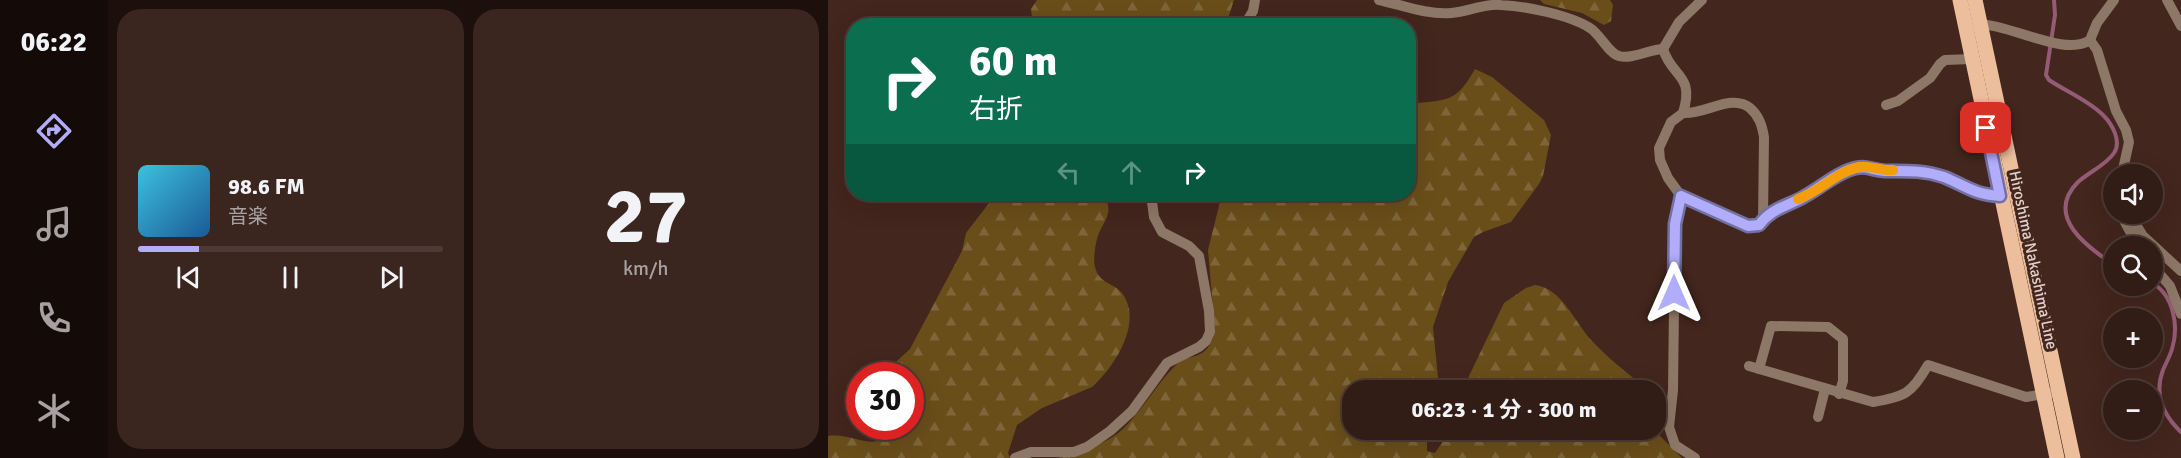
<!DOCTYPE html>
<html lang="ja">
<head>
<meta charset="utf-8">
<style>
	body { margin:0; font-family:Signika,"Noto Sans JP",sans-serif; background:#3a251f; color:#f1f3f6; height:100vh; display:flex; flex-direction:column; font-size:22px; white-space:nowrap }
	* { box-sizing:border-box; margin:0 }
	p { font-size:20px; color:#a8a1a1 }
	.icon { flex:none; width:33px; height:33px; fill:none; stroke:currentColor; stroke-width:2; stroke-linecap:round; stroke-linejoin:round }
	.map { position:relative; flex:1; overflow:hidden }
	.details { display:flex; flex-direction:column; gap:9px; padding:9px; background:#1c0f0c; width:720px }
	.details>* { flex:none }
	.guide { position:absolute; left:18px; top:18px; width:570px; height:183px; border-radius:24px; box-shadow:0 6px 24px #0002,0 0 0 2px #4d3a35; background:#0b6e4f; color:#fff; overflow:hidden }
	.controls { position:absolute; left:1275px; top:164px; display:grid; gap:12px }
	.controls a { display:grid; place-items:center; width:60px; height:60px; border-radius:50%; background:#321c16; box-shadow:0 6px 24px #0002,0 0 0 2px #4d3a35; font-size:30px }
	.speed { position:absolute; left:18px; top:362px; display:flex; gap:12px; font-size:30px; font-weight:700; text-align:center }
	.speed>* { display:grid; place-content:center; width:78px; height:78px; border-radius:50%; background:#321c16; box-shadow:0 6px 24px #0002,0 0 0 2px #4d3a35; line-height:1 }
	.speed .limit { border:9px solid #d22; background:#fff; color:#111 }
	.pin { position:absolute; display:grid; place-items:center; width:51px; height:51px; color:#fff; margin:-26px; border-radius:12px; box-shadow:0 3px 9px #0006 }
	.me { position:absolute; width:66px; margin:-33px; rotate:0deg; stroke-linejoin:round; filter:drop-shadow(0 0 4px #0008) }
	.turn { display:flex; align-items:center; gap:21px; height:126px; padding:0 24px; font-size:27px }
	.turn .icon { width:78px; height:78px; stroke-width:2.5 }
	.turn b { display:block; font-size:42px; line-height:51px }
	.lanes { display:flex; align-items:center; height:57px; padding:0 24px; background:#0003; justify-content:center; gap:30px; direction:ltr }
	.lanes .off { opacity:.35 }
	.details .widget { flex:1; display:flex; flex-direction:column; justify-content:center; gap:9px; min-width:0; padding:0 21px; border-radius:24px; background:#3a251f }
	.details .dial { align-items:center; gap:0 }
	.dial b { font-size:78px; line-height:1 }
	.song { display:flex; align-items:center; gap:18px }
	.cover { width:72px; height:72px; border-radius:9px; background:linear-gradient(135deg,hsl(190 70% 55%),hsl(210 70% 35%)) }
	.played { height:6px; border-radius:3px; background:linear-gradient(90deg,#b1adfa 20%,#4d3a35 20%) }
	.keys { display:flex; justify-content:space-around; direction:ltr }
	.details .tiles { flex:1; display:grid; gap:9px; grid-template-columns:repeat(2,1fr) }
	.trip { position:absolute; left:514px; top:380px; width:324px; height:60px; border-radius:24px; background:#321c16; box-shadow:0 6px 24px #0002,0 0 0 2px #4d3a35; font-weight:700; line-height:60px; text-align:center }
	main { display:flex; flex:1; min-height:0 }
	.tab-bar { display:flex; flex-direction:column; width:108px; justify-content:space-around; align-items:center; background:#140b09; color:#a8a1a1 }
	.tab-bar .icon { width:42px; height:42px }
	.tab-bar .active { color:#b1adfa }
	.tab-bar b { font-size:27px; color:#f1f3f6 }
	.map>svg:first-child { display:block }
</style>
</head>
<body>
<main>
<nav class="tab-bar">
<b>06:22</b>
<svg class="icon active" aria-label="directions" viewBox="0 0 24 24"><path d="M12 3l9 9-9 9-9-9zM9 14v-3h6M13 9l2 2-2 2"/></svg>
<svg class="icon" aria-label="music" viewBox="0 0 24 24"><path d="M9 18V5l10-2v13"/><circle cx="6" cy="18" r="3"/><circle cx="16" cy="16" r="3"/></svg>
<svg class="icon" aria-label="phone" viewBox="0 0 24 24"><path d="M5 4h4l2 5-3 2q2 4 5 5l2-3 5 2v4C11 20 4 13 5 4z"/></svg>
<svg class="icon" aria-label="climate" viewBox="0 0 24 24"><path d="M12 3v18M4 7l16 10M4 17L20 7"/></svg>
</nav>
<section class="details">
<div class="tiles">
<div class="widget">
<div class="song"><i class="cover"></i><div><b>98.6 FM</b><p>音楽</p></div></div>
<div class="played"></div>
<div class="keys"><svg class="icon" aria-label="previous" viewBox="0 0 24 24"><path d="M18 5L8 12l10 7zM5 5v14"/></svg><svg class="icon" aria-label="pause" viewBox="0 0 24 24"><path d="M8 5v14M16 5v14"/></svg><svg class="icon" aria-label="next" viewBox="0 0 24 24"><path d="M6 5l10 7-10 7zM19 5v14"/></svg></div>
</div>
<div class="widget dial"><b>27</b><p>km/h</p></div>
</div>
</section>
<div class="map">
<svg width="1353" height="458" viewBox="0 0 1353 458">
	<defs>
		<pattern id="forest-firs" width="22" height="20" patternUnits="userSpaceOnUse" patternTransform="scale(1.5)"><rect width="22" height="20" fill="#694e1a"/><path d="M5 1l3.5 6h-7zM16 11l3.5 6h-7z" fill="#7e663a"/></pattern>
	</defs>
	<rect width="100%" height="100%" fill="#43261e"/>
	<!-- forest -->
	<g fill="url(#forest-firs)">
		<polygon points="209,0 406,0 398,25 205,25 203,9"/>
		<polygon points="712,0 782,0 785,5 783,21 776,25 754,13 716,4"/>
		<path d="M 647,69 L 664,77 L 716,120 L 723,135 L 715,176 L 711,184 L 683,222 L 655,232 L 646,237 L 620,282 L 605,327 L 610,378 L 607,390 L 525,390 L 525,429 L 599,429 L 599,451 L 607,453 L 623,429 L 828,429 L 828,427 L 830,434 L 854,458 L 230,458 C 253,451 279,445 297,427 C 315,409 328,385 347,366 C 363,350 377,365 387,332 L 380,250 L 394,194 L 580,194 L 581,96 L 589,103 C 623,100 629,100 647,69 Z"/>
		<path d="M 168,194 L 272,194 C 275,197 279,201 280,205 C 283,217 271,228 269,239 C 267,246 265,260 267,267 C 271,283 283,282 292,291 C 318,319 286,368 264,387 L 214,408 L 189,425 L 180,453 L 182,458 L 0,458 L 0,436 C 27,432 50,457 67,426 L 82,426 L 82,375 L 48,375 L 51,370 L 69,361 L 82,349 L 134,251 L 138,233 Z"/>
		<path d="M 707,285 C 735,288 748,326 766,343 C 782,360 802,375 820,390 L 636,390 L 641,376 L 676,303 L 698,288 Z"/>
	</g>
	<g fill="none" stroke-linecap="round" stroke-linejoin="round">
		<!-- stream -->
		<g stroke="#945b75" stroke-width="4">
			<path d="M 1226,0 L 1227,15 L 1218,75 L 1221,80 C 1239,92 1260,100 1275,115 C 1284,124 1294,141 1286,153 C 1278,165 1261,172 1250,182 C 1216,216 1259,247 1286,265"/>
			<path d="M 1324,283 C 1346,295 1351,327 1344,349 C 1342,356 1338,363 1335,370 C 1326,394 1335,415 1353,432"/>
		</g>
		<!-- minor -->
		<g stroke="#8d7766" stroke-width="10">
			<path d="M 551,0 C 574,5 599,15 623,13 C 640,12 656,3 673,5 C 697,6 742,15 762,28 C 772,34 781,54 791,56 C 804,60 822,49 835,49"/>
			<polyline points="1339,0 1353,26"/>
			<path d="M 1146,24 C 1179,22 1237,58 1262,40 L 1269,23 L 1286,0"/>
			<polyline points="416,26 425,11 427,0"/>
			<polyline points="1262,40 1269,50 1288,111 1298,130 1301,142 1294,174"/>
			<path d="M 835,49 C 844,78 867,74 855,113 L 843,122 L 831,148 L 832,160 L 840,178 L 853,196 L 872,206 L 919,226 L 931,225 L 935,219 L 936,137 C 934,125 931,116 922,108 C 903,93 877,115 855,113"/>
			<polyline points="835,49 851,22 874,0"/>
			<polyline points="1058,105 1070,101 1102,78 1112,64 1117,60 1144,59"/>
			<polyline points="853,196 847,224 845,390 841,427 847,445 867,458"/>
			<polyline points="1292,213 1310,246"/>
			<polyline points="1301,213 1315,236 1353,271"/>
			<polyline points="935,219 954,205 976,197 1018,171 1032,167 1056,171 1073,169 1104,173 1152,194 1179,195"/>
			<polyline points="1324,265 1342,286 1353,314"/>
			<path d="M 921,366 L 1045,402 C 1077,397 1084,393 1100,365 L 1198,397 L 1230,392"/>
			<polyline points="931,369 943,326 1000,327 1015,339 1015,381 1011,394"/>
			<polyline points="990,417 997,389"/>
			<polyline points="187,458 203,452 246,452 259,447 282,431 304,411 339,363 371,347 378,341 382,332 381,311 371,256 361,246 334,232 326,217 323,194"/>
		</g>
		<!-- primary -->
		<g stroke="#ecbe9c" stroke-width="15">
			<polyline points="1132,0 1229,458"/>
			<polyline points="1147,0 1245,458"/>
		</g>
	</g>
	<g fill="none" stroke-linecap="round" stroke-linejoin="round">
		<defs>
			<path id="route" d="M 846,293 L 847,224 L 853,196 L 920,226 L 931,225 C 943,208 961,206 977,196 C 992,188 1005,176 1021,170 C 1039,164 1041,170 1057,171 C 1078,171 1095,170 1116,177 C 1140,187 1145,194 1172,196 L 1158,128"/>
		</defs>
		<!-- route casing -->
		<use href="#route" stroke="#7370a2" stroke-width="15"/>
		<!-- route -->
		<use href="#route" stroke="#b1adfa" stroke-width="10"/>
		<!-- slow -->
		<path stroke="#f59e0b" stroke-width="10" d="M 970,199 C 992,192 1008,172 1031,167 C 1042,165 1053,171 1065,170"/>
	</g>
	<g text-anchor="middle" dominant-baseline="central" stroke-width="6" stroke-linejoin="round" paint-order="stroke">
		<!-- street labels -->
		<g font-size="16" fill="#e2cfc9" stroke="#43261e">
			<text transform="translate(1205 260) rotate(78)">Hiroshima Nakashima Line</text>
		</g>
	</g>
</svg>
<div class="controls">
<a><svg class="icon" aria-label="sound" viewBox="0 0 24 24"><path d="M4 9h4l5-4v14l-5-4H4zM17 9q2 3 0 6"/></svg></a>
<a><svg class="icon" aria-label="search" viewBox="0 0 24 24"><circle cx="10" cy="10" r="6"/><path d="M15 15l6 6"/></svg></a>
<a>+</a>
<a>−</a>
</div>
<div class="speed"><div class="limit">30</div></div>
<div class="pin" style="left:1158px;top:128px;background:#d93025"><svg class="icon" aria-label="arrive" viewBox="0 0 24 24"><path d="M6 21V4h12l-3 4 3 4H6"/></svg></div>
<svg class="me" style="left:846px;top:293px" viewBox="-20 -20 40 40"><path d="M0-17L14 15 0 8-14 15z" fill="#b1adfa" stroke="#fff" stroke-width="4"/></svg>
<div class="trip">06:23 · 1 分 · 300 m</div>
<div class="guide">
<div class="turn"><svg class="icon" aria-label="right" viewBox="0 0 24 24"><path d="M7 20v-9h11M14 6l5 5-5 5"/></svg><div><b>60 m</b>右折</div></div>
<div class="lanes"><svg class="icon off" aria-label="left" viewBox="0 0 24 24"><path d="M17 20v-9H6M10 6l-5 5 5 5"/></svg><svg class="icon off" aria-label="ahead" viewBox="0 0 24 24"><path d="M12 20V5M6 11l6-6 6 6"/></svg><svg class="icon" aria-label="right" viewBox="0 0 24 24"><path d="M7 20v-9h11M14 6l5 5-5 5"/></svg></div>
</div>
</div>
</main>
</body>
</html>
